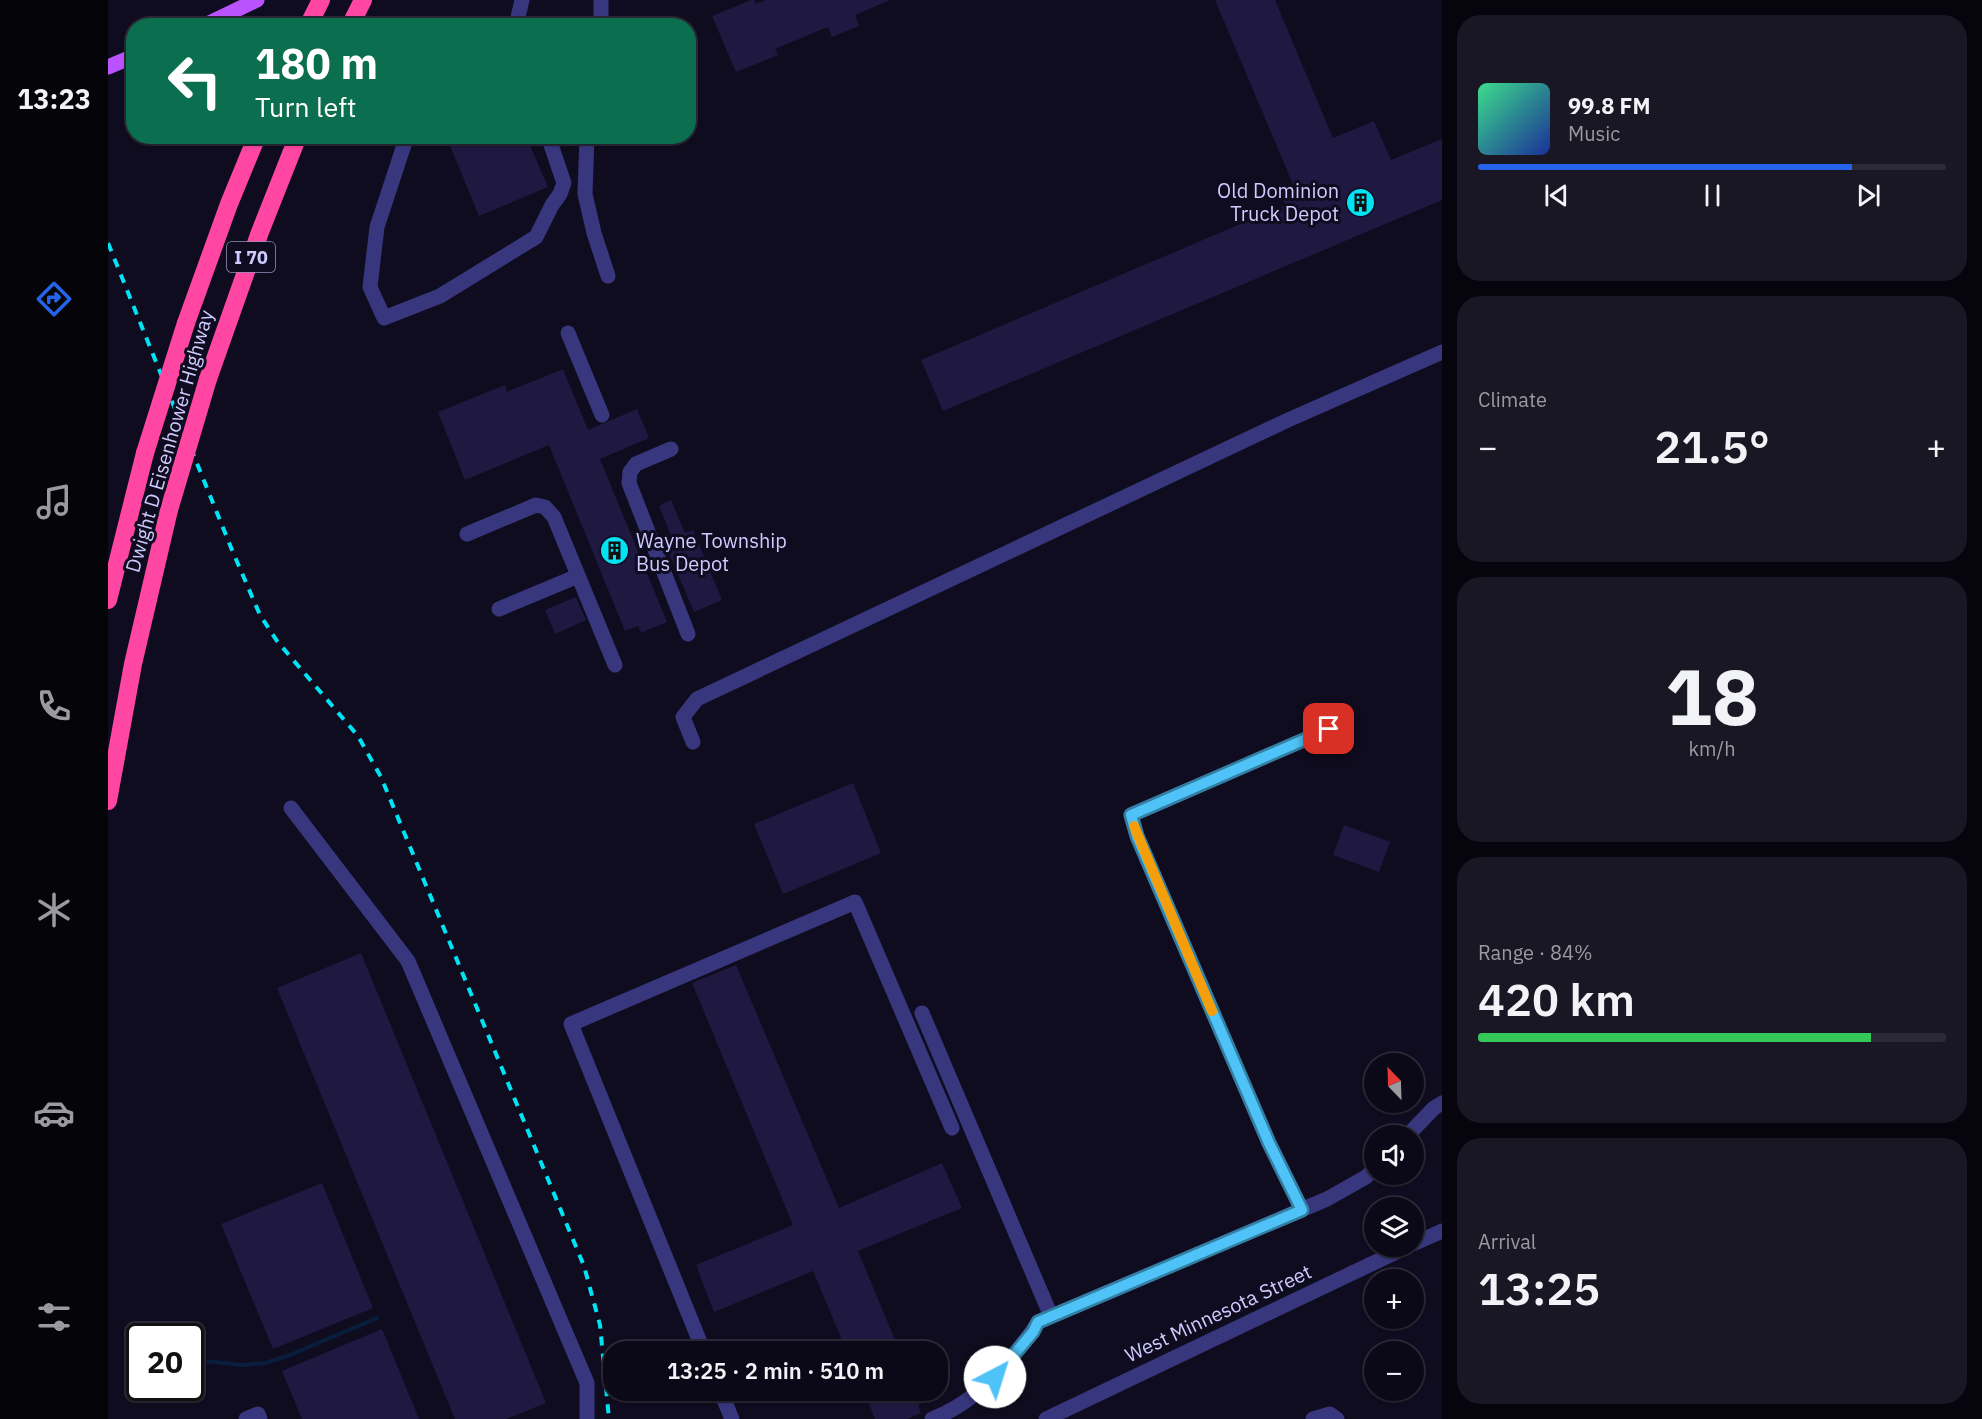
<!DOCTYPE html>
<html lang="en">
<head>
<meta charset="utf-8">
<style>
	body { margin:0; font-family:"IBM Plex Sans",sans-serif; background:#191724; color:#f1f3f6; height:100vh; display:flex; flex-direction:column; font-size:22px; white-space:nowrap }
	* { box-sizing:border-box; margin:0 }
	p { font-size:20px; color:#9a9aa1 }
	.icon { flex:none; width:33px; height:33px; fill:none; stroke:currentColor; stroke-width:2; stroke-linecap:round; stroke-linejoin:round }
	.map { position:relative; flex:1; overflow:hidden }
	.sheet { display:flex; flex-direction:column; gap:15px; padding:15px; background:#06050d; width:540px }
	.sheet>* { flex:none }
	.banner { position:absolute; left:18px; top:18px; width:570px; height:126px; border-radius:24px; box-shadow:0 2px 4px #0004,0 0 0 2px #2b2a36; background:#0b6e4f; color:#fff; overflow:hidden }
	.needle { width:39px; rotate:337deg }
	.buttons { position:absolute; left:1256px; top:1053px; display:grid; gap:12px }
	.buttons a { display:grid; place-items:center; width:60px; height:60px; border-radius:50%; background:#0b0917; box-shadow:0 2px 4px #0004,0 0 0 2px #2b2a36; font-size:30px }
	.speed { position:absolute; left:18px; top:1323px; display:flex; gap:12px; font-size:30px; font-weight:700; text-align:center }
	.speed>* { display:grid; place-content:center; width:78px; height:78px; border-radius:50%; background:#0b0917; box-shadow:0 2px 4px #0004,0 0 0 2px #2b2a36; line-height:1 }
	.speed .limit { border:3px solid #111; border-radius:9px; background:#fff; color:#111 }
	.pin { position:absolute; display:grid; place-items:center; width:51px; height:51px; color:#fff; margin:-26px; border-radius:12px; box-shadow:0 3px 9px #0006 }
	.me { position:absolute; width:66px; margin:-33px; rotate:40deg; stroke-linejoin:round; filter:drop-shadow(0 0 4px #0008) }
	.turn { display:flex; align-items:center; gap:21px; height:126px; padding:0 30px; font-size:27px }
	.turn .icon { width:78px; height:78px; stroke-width:2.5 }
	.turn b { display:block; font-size:42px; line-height:51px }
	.big { font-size:45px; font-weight:600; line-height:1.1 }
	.sheet .card { flex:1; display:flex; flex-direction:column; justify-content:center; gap:9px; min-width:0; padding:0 21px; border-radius:24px; background:#191724 }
	.sheet .dial { align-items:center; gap:0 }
	.dial b { font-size:78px; line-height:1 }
	.song { display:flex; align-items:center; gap:18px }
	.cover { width:72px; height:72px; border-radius:9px; background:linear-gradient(135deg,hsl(150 70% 55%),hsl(230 70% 35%)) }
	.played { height:6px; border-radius:3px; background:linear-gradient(90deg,#2563eb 80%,#2b2a36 80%) }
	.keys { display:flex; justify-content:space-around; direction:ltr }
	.heat { display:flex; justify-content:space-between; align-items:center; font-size:33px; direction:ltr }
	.charge { height:9px; border-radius:4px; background:linear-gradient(90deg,#34c759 84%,#2b2a36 0) }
	.trip { position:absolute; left:495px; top:1341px; width:345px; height:60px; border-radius:24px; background:#0b0917; box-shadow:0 2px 4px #0004,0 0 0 2px #2b2a36; font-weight:600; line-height:60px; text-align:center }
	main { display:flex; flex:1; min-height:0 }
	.tab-bar { display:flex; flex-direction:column; width:108px; justify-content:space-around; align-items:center; background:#040409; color:#9a9aa1 }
	.tab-bar .icon { width:42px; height:42px }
	.tab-bar .active { color:#2563eb }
	.tab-bar b { font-size:27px; color:#f1f3f6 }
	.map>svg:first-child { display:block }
</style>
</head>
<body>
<main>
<nav class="tab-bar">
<b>13:23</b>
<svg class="icon active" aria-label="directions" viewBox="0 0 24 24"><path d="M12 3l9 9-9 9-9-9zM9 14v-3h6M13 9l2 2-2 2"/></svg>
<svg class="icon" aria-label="music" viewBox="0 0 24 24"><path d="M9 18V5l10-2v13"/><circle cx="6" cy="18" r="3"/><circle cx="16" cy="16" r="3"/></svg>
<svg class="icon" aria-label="phone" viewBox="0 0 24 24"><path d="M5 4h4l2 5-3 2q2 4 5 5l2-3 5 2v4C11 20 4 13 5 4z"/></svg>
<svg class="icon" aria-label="climate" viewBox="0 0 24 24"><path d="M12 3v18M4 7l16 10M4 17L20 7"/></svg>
<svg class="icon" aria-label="car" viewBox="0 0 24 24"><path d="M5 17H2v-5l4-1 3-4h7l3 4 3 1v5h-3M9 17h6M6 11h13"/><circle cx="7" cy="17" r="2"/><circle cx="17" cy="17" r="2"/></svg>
<svg class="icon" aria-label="filters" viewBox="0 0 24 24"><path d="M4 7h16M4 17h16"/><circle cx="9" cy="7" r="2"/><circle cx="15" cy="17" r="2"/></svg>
</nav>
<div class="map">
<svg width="1334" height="1419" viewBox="0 0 1334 1419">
	<rect width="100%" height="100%" fill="#0f0c1f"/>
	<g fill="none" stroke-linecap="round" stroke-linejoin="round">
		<!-- stream -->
		<polyline stroke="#091d3c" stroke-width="4" points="82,1363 97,1361 135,1365 157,1363 182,1355 269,1318"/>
	</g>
	<!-- building -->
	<g fill="#1f1840">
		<polygon points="643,0 646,0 648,4 658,0 782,0 747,15 751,26 724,37 720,27 667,49 670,55 628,72 604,16"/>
		<polygon points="1107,0 1167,0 1225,138 1266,121 1283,160 1334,139 1334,200 835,411 813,360 1177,205 1173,195 1187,189"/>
		<polygon points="338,136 418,136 440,187 371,216"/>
		<polygon points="455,369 480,430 529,409 541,438 492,459 559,622 533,633 530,626 517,631 441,445 357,480 330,412 397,385 399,392"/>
		<polygon points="563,500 577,533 585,530 614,600 586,612 556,542 564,538 551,506"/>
		<polygon points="468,597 478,620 447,634 437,610"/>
		<polygon points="745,783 773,853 675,894 646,824"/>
		<polygon points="1236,825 1282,842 1271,872 1225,855"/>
		<polygon points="253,953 438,1403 398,1419 347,1419 169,988"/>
		<polygon points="628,965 731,1208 834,1163 854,1208 750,1251 792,1352 739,1352 705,1271 606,1312 588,1265 685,1225 584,983"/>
		<polygon points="214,1183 265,1308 165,1349 113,1224"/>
		<polygon points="274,1329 311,1419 194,1419 174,1371"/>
		<polygon points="755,1390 808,1390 814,1403 810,1405 813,1413 800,1419 767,1419"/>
	</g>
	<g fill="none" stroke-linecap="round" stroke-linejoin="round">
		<!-- minor -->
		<g stroke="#38377e" stroke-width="15">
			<polyline points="493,0 493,26"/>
			<polyline points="408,26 414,0"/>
			<polyline points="299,136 269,227 262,287 276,318 332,296 428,237 444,205 452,194 456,183 440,136"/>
			<polyline points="479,136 477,194 486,233 500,276"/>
			<polyline points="460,333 494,415"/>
			<polyline points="563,449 528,464 522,472 521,483 580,634"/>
			<polyline points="359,534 428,505 437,507 446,517 507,665"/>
			<polyline points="391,609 470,576"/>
			<polyline points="585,742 575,717 589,699 1180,420 1334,352"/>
			<polyline points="183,808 300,961 479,1383 479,1419"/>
			<polyline points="814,1013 943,1316"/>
			<polyline points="1299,1136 1326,1108 1334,1103"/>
			<polyline points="1194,1210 1161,1143 1029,836 1023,815 1221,729"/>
			<polyline points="1305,1244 1334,1231"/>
			<polyline points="596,1352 463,1024 747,902 844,1128"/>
			<polyline points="612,1390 624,1419"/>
			<polyline points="138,1419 150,1414 152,1419"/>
			<path d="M 824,1419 C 858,1406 882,1383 905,1356 C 914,1345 923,1334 930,1322 L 1219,1199 L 1258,1177 L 1266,1169"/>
			<polyline points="938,1419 1301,1246"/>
			<polyline points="1205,1419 1222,1414 1229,1419"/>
		</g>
		<!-- major -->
		<g stroke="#ba52ff" stroke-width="15">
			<polyline points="95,26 149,0"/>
			<polyline points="0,67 26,56"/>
		</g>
		<!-- highway -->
		<g stroke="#ff46a3" stroke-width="18">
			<polyline points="200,26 213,0"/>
			<polyline points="242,26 255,0"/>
			<polyline points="78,323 121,204 149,136"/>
			<polyline points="100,379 152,232 190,136"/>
			<polyline points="0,600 37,453"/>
			<polyline points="0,801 25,664 61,510"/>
		</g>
		<!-- rail -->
		<polyline stroke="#00e3f5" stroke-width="4" stroke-dasharray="9 8" stroke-linecap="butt" points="0,243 124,550 152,615 169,641 250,736 273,777 476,1266 492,1325 501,1419"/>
		<!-- highway-bridge -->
		<g stroke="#ff46a3" stroke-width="18">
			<polyline points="37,453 78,323"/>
			<polyline points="61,510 100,379"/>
		</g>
	</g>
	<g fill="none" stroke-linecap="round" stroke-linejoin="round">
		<defs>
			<polyline id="route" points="887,1377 925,1332 930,1322 1194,1210 1161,1143 1029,836 1023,815 1221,729"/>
		</defs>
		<!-- route casing -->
		<use href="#route" stroke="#337fa1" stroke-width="15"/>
		<!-- route -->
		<use href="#route" stroke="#4fc3f7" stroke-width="10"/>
		<!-- slow -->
		<polyline stroke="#f59e0b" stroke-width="10" points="1026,826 1104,1011"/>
	</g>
	<!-- icons -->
	<defs>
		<symbol id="building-disc" viewBox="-11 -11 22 22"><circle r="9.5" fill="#00e3f5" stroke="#0f0c1f"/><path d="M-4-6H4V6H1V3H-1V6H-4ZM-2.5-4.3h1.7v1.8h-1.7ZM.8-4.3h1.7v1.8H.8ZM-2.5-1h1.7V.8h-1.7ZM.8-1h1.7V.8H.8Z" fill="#111"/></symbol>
	</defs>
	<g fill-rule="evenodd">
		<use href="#building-disc" x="1236" y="186" width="33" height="33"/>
		<use href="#building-disc" x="490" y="534" width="33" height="33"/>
	</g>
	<g text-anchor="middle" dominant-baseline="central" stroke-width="6" stroke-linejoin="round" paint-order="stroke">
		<!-- shield labels -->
		<rect fill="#0f0c1f" stroke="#9592bc" stroke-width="1.5" x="119" y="242" width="48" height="30" rx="4.5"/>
		<g font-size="18" font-weight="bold" fill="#cfcbff">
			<text x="143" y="257">I 70</text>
		</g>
		<!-- poi labels -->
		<g font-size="20" fill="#cfcbff" stroke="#0f0c1f" text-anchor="end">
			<text x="1231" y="190">Old Dominion<tspan x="1231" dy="23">Truck Depot</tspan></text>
			<text x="528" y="540" text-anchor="start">Wayne Township<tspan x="528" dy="23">Bus Depot</tspan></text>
		</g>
		<!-- street labels -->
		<g font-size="20" fill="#cfcbff" stroke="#0f0c1f">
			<text transform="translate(61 441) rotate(-74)">Dwight D Eisenhower Highway</text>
			<text transform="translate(1110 1313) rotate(-25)">West Minnesota Street</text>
		</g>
	</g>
</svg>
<div class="buttons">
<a><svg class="needle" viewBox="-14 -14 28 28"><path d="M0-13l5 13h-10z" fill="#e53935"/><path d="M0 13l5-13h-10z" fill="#9a9aa1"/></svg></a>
<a><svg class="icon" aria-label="sound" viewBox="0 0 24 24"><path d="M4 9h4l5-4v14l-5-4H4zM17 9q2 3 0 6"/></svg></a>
<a><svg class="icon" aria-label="layers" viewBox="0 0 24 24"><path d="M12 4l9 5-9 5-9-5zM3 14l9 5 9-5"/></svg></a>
<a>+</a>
<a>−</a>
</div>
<div class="speed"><div class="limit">20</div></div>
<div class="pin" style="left:1221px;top:729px;background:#d93025"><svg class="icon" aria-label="arrive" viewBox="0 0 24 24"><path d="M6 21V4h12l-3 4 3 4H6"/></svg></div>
<svg class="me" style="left:887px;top:1377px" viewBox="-20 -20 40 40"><circle r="19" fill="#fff"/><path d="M0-13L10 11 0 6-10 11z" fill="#4fc3f7"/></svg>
<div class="trip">13:25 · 2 min · 510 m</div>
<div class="banner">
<div class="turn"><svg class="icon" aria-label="left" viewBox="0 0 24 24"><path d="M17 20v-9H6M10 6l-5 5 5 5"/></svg><div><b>180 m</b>Turn left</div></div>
</div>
</div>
<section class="sheet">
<div class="card">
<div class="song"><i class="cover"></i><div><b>99.8 FM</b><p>Music</p></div></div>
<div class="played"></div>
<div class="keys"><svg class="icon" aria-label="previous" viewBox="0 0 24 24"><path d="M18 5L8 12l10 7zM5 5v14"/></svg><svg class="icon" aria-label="pause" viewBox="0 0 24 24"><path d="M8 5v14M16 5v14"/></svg><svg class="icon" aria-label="next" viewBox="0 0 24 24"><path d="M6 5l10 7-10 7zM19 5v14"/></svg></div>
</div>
<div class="card"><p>Climate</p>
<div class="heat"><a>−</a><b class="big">21.5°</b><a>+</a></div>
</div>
<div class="card dial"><b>18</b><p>km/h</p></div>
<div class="card"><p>Range · 84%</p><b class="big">420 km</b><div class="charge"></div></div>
<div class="card"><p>Arrival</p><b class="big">13:25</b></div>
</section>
</main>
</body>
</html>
